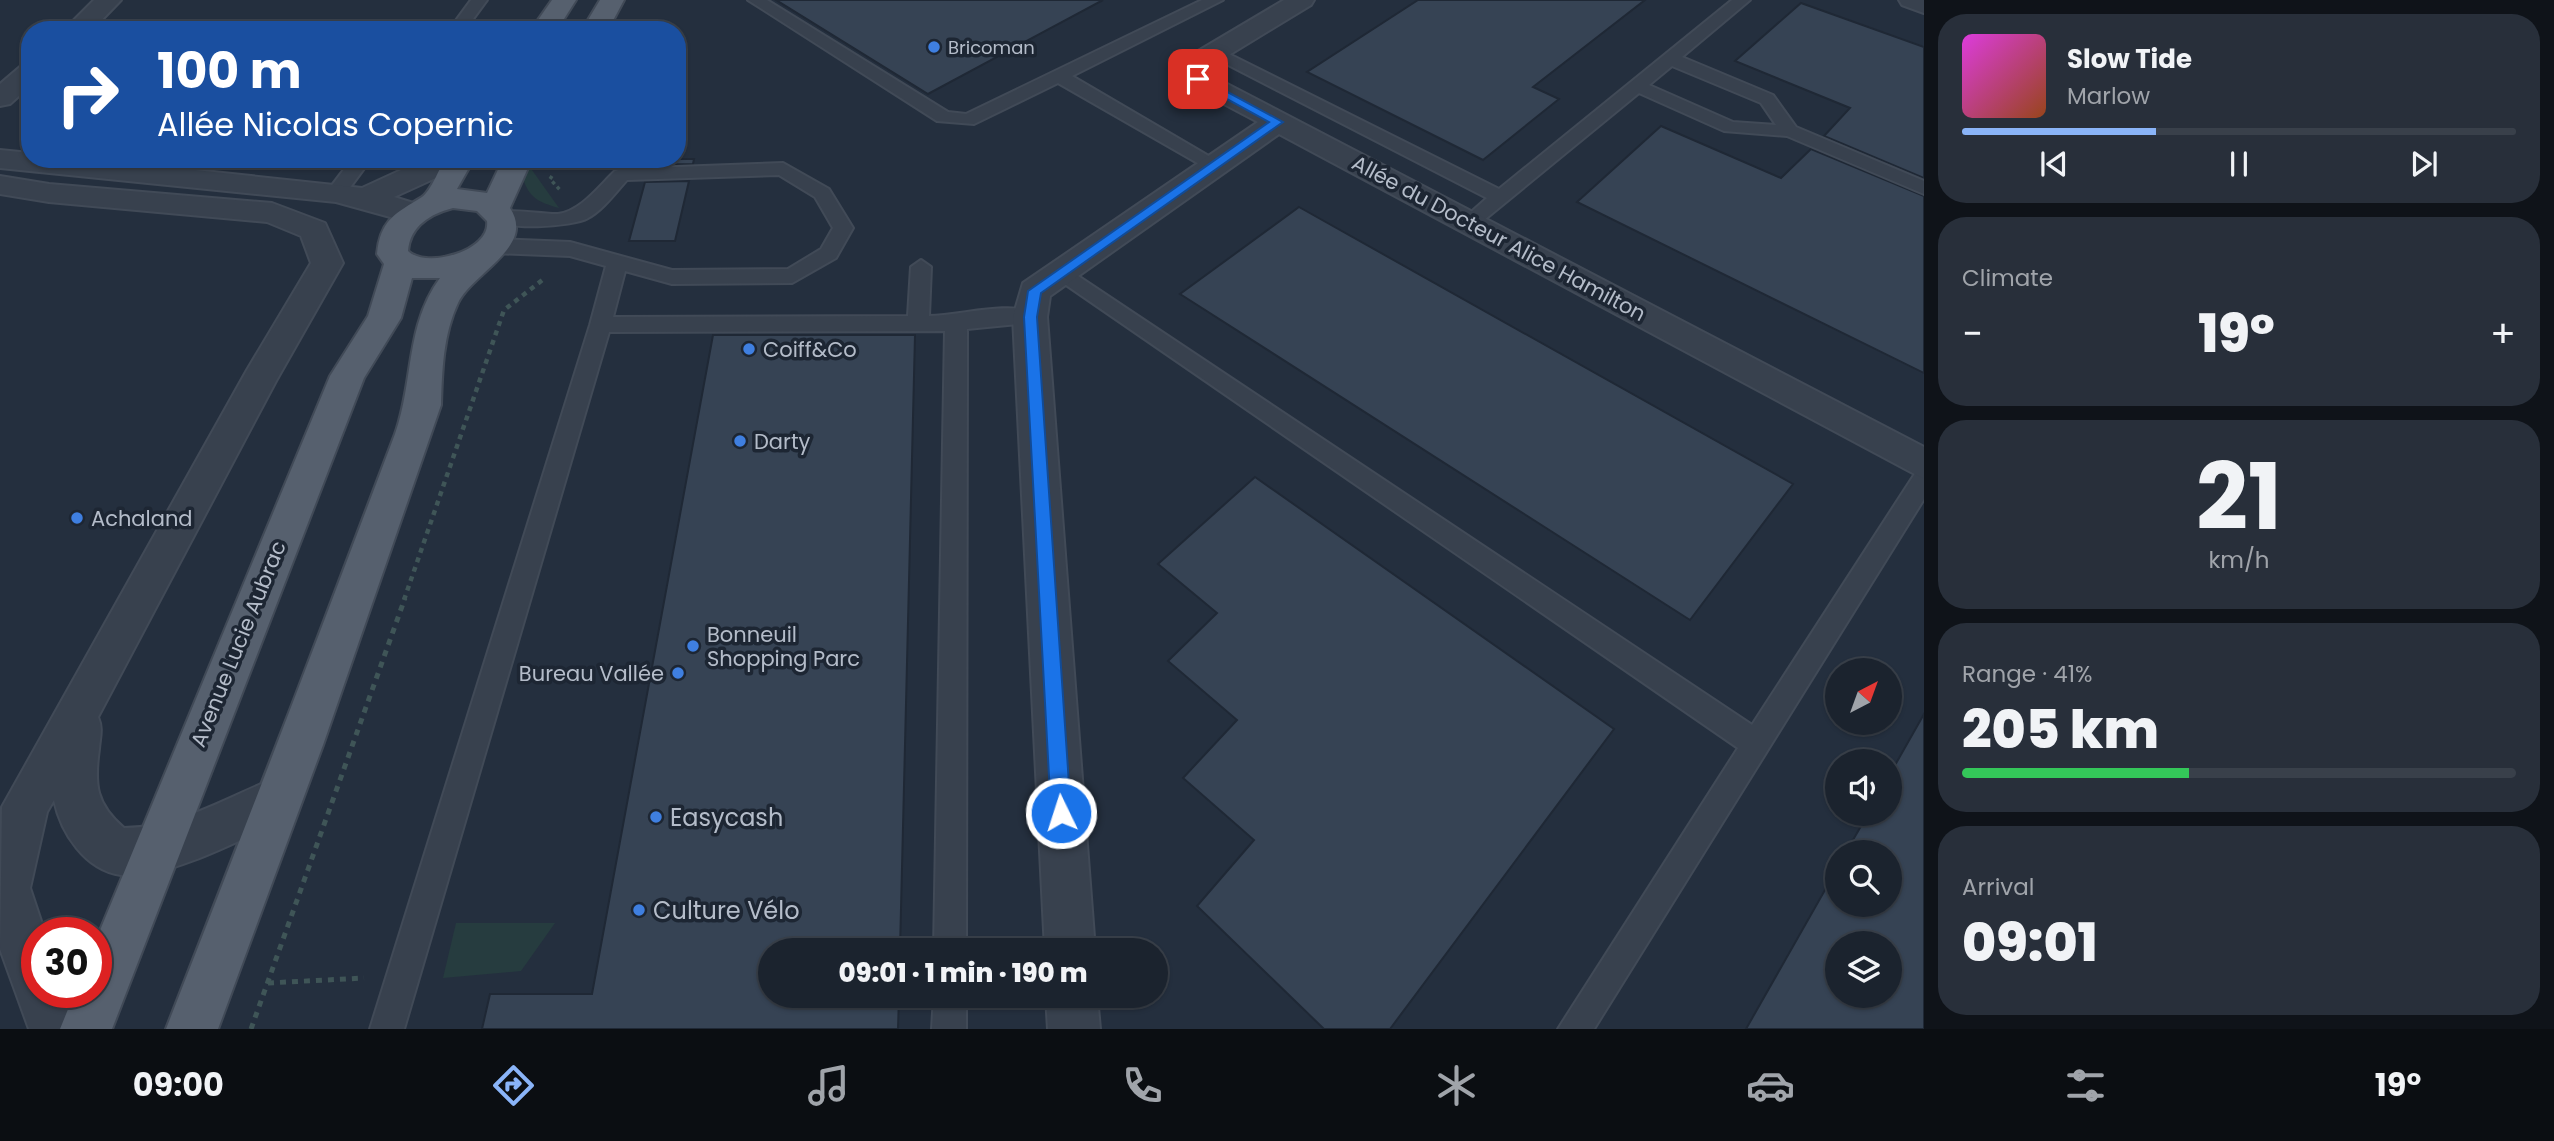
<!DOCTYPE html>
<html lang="en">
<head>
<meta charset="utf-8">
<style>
	body { margin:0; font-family:Poppins,sans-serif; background:#282f3a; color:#f1f3f6; height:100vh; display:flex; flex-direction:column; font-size:26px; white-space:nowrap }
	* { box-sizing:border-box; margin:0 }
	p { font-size:23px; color:#a0a4aa }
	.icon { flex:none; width:38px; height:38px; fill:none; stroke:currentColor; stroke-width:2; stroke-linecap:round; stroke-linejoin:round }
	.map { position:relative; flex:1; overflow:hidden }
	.panel { display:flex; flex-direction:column; gap:14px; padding:14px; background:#0f1319; width:630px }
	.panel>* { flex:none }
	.banner { position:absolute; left:21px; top:21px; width:665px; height:147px; border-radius:28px; box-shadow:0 2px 5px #0004,0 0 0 2px #39404a; background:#1a4fa0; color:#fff; overflow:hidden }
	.needle { width:46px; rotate:41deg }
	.fabs { position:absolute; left:1825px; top:658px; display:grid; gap:14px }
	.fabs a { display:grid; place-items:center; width:77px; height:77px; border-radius:50%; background:#1b232e; box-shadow:0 2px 5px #0004,0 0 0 2px #39404a; font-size:35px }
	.speed { position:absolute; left:21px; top:917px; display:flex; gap:14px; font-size:35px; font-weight:700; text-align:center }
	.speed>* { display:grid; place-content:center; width:91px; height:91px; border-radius:50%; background:#1b232e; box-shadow:0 2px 5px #0004,0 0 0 2px #39404a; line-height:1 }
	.speed .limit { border:10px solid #d22; background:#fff; color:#111 }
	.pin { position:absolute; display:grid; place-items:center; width:60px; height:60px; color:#fff; margin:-30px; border-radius:14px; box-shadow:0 4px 10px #0006 }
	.me { position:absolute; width:77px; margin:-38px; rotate:356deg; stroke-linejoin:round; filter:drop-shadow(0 0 5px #0008) }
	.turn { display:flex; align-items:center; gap:24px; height:147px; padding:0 21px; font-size:32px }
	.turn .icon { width:91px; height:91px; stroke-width:2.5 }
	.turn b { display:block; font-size:49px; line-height:60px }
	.big { font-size:52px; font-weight:800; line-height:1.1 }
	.panel .tile { flex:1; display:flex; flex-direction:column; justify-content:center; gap:10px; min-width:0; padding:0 24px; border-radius:28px; background:#282f3a }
	.panel .dial { align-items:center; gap:0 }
	.dial b { font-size:91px; line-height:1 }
	.song { display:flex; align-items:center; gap:21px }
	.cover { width:84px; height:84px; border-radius:10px; background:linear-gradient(135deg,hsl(300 70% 55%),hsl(20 70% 35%)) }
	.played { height:7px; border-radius:4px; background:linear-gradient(90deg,#8ab4f8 35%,#39404a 35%) }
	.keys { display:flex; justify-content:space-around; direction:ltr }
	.heat { display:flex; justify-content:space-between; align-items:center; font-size:38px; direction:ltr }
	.charge { height:10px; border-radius:5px; background:linear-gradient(90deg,#34c759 41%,#39404a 0) }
	.trip { position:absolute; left:758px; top:938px; width:410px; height:70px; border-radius:35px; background:#1b232e; box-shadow:0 2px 5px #0004,0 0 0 2px #39404a; font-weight:800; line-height:70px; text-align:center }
	.tab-bar { display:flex; height:112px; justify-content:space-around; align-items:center; background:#0b0e12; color:#a0a4aa }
	.tab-bar .icon { width:49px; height:49px }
	.tab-bar .active { color:#8ab4f8 }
	.tab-bar b { font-size:32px; color:#f1f3f6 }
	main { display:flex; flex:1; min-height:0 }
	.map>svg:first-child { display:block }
</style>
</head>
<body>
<main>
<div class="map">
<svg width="1924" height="1029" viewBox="0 0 1924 1029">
	<rect width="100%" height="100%" fill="#242f3e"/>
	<!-- green -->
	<g fill="#263c3f">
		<path d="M 527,163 L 559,208 C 537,202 528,197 522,175 Z"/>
		<polygon points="456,923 555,923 521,971 443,978"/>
	</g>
	<!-- building -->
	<g fill="#364354" stroke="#1f2835" stroke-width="2" fill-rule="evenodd">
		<polygon points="776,0 1103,0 928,94"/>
		<polygon points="1418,0 1645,0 1533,87 1559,99 1483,160 1307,72"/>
		<polygon points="1801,3 1924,47 1924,178 1824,136 1850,108 1735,61"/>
		<polygon points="1661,126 1781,178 1811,149 1924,196 1924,373 1577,202"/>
		<polygon points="651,159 694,159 693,164 649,165"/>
		<polygon points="689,181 675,241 629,241 645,182"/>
		<polygon points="1299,207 1793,484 1690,620 1180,294"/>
		<polygon points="713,335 915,335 900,950 770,950 770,996 899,996 898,1029 482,1029 490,994 592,994"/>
		<polygon points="1255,477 1614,729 1390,1029 1324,1029 1197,906 1254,840 1183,778 1237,720 1168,661 1217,613 1158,564"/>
		<path d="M 1924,714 L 1924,1029 L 1746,1029 L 1838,867 L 1838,905 L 1890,905 L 1890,852 L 1846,852 L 1868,814 L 1890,814 L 1890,774 ZM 1838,943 L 1890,943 L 1890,996 L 1838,996 Z"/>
	</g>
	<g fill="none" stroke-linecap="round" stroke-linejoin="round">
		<defs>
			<g id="lane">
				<polygon points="471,0 487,0 465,30 449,30"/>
				<polygon points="748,0 767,0 948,112 966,114 1202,0 1223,0 1072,76 1224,165 1215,171 1208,169 1058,83 974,124 937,121"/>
				<path d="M 1732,0 L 1750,0 L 1682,57 L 1773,95 L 1796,127 L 1924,181 L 1924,194 L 1787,136 L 1724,131 L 1639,93 L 1478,225 L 1471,227 L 1461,221 L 1487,198 L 1205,53 L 1213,48 L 1219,49 L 1499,189 ZM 1672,66 L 1761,103 L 1776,125 L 1733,122 L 1649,85 Z"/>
				<polygon points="352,159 371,159 343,197 329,197 326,193"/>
				<path d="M 783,163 L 829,189 L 853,228 L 836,258 L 792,283 L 672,284 L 625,271 L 613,317 L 908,316 L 911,267 L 921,260 L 931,267 L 929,316 C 964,315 1003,302 1037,312 L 1041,317 L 1037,322 L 967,329 L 966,950 L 934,950 L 945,331 L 609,332 L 404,1029 L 370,1029 L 590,325 L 606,266 L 570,256 L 494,253 L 484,246 L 494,239 L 570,242 L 672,270 L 788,269 L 821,249 L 833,228 L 815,197 L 779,175 L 627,180 C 616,192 602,211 588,218 C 573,227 501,231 492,218 C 501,205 542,215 558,214 C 581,211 599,186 615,171 L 622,169 Z"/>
				<polygon points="1063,266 1752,725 1916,472 1924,470 1924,499 1594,1029 1558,1029 1738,748 1056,278 1053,273 1056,268"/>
				<polygon points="934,996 966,996 966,1029 932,1029"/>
			</g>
			<g id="street">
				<polygon points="94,0 121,0 92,30 64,30"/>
				<polygon points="1284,0 1314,0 1311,5 1206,69 1208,74 1924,447 1924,479 1279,134 1050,296 1047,317 1095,950 1045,950 1013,317 1023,283 1258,122 1188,85 1179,69 1188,57"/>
				<polygon points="1899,0 1924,0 1924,13 1902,5"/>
				<polygon points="30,64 30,86 10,104 0,106 0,84 21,66"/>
				<polygon points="0,150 30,153 30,159 92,159 362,188 425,159 457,159 440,176 394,197 423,206 427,213 423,220 412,223 336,202 0,168"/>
				<path d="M 0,176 L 49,184 L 272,203 L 325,223 L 343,263 L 276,381 L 98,717 C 103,729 100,736 99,749 C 94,785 96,804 124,828 C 179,828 230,796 280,776 L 296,782 L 303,798 L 296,814 C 256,832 164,882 121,875 C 85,870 61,833 54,800 L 47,812 L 30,888 L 45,933 L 37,933 L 37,992 L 66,992 L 82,1029 L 29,1029 L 0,949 L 2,807 L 247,370 L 311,263 L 301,236 L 267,222 L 49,202 L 0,194 Z"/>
				<polygon points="1046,996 1097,996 1100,1029 1048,1029"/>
			</g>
			<g id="primary">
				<polygon points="552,0 576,0 557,30 531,30"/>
				<polygon points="600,0 624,0 608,30 582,30"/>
				<path d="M 445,159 L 474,159 L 457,189 L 487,193 L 503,159 L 532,159 L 510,208 C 536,247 473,272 458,303 C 443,335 442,371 441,405 L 323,745 L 218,1029 L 166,1029 C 244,831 320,633 395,434 C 414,381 405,326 440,278 L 412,278 L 401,318 L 364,378 L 112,1029 L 60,1029 L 75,992 L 96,992 L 96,940 L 330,376 L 368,316 L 384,264 L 377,254 C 380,220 396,213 422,197 C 431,191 439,169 445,159 ZM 453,208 L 477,211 L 487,221 C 491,251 426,269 408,251 C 410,226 430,214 453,208 Z"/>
			</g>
		</defs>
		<!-- lane casing -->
		<use href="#lane" stroke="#414a57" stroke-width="4"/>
		<!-- street casing -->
		<use href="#street" stroke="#414a57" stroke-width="4"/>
		<!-- primary casing -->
		<use href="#primary" stroke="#414a57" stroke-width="4"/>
		<!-- path-far2 -->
		<polyline stroke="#3f5557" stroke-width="3.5" stroke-dasharray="3.5 3.5" stroke-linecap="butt" points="552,176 550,179 561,191"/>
		<!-- path-far1 -->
		<polyline stroke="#3f5557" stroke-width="4.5" stroke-dasharray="5 5" stroke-linecap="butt" points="404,600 504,310 545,278"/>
		<!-- path -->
		<g stroke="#3f5557" stroke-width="5" stroke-dasharray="6 6" stroke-linecap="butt">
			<polyline points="268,983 364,978"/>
			<polyline points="251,1029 405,598"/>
		</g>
		<!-- lane -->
		<use href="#lane" fill="#38414e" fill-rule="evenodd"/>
		<!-- street -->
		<use href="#street" fill="#38414e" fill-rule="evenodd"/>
		<!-- primary -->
		<use href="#primary" fill="#56606e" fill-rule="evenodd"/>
	</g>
	<!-- route -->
	<polygon fill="#1a73e8" stroke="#114b97" stroke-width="2" points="1198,76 1283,122 1041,293 1037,317 1071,813 1068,819 1061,822 1054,819 1051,813 1024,317 1028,291 1269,122 1194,81 1192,79"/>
	<!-- markers -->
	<g fill="#3f7fe0" stroke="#1d2633" stroke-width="2.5">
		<circle cx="934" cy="47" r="7"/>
		<circle cx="749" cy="349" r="7"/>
		<circle cx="740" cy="441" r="7"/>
		<circle cx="77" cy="518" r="7"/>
		<circle cx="693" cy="646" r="7"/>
		<circle cx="678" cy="673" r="7"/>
		<circle cx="656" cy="817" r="7"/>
		<circle cx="639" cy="910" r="7"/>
	</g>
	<g text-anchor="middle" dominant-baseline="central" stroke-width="7" stroke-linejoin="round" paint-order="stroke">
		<!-- far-poi labels -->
		<g font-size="18" fill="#b4bcc9" stroke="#1d2633" text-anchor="start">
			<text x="948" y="47">Bricoman</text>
		</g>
		<!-- street labels -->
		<g font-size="21" fill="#b4bcc9" stroke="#1d2633">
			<text transform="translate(1499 238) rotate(28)">Allée du Docteur Alice Hamilton</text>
			<text transform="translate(238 644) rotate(-68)">Avenue Lucie Aubrac</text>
		</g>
		<!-- poi labels -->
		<g font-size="21" fill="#b4bcc9" stroke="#1d2633" text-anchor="start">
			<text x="763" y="349">Coiff&amp;Co</text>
			<text x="754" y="441">Darty</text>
			<text x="91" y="518">Achaland</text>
			<text x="707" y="634">Bonneuil<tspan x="707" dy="24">Shopping Parc</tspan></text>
			<text x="664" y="673" text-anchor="end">Bureau Vallée</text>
		</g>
		<!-- near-poi labels -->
		<g font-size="24" fill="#b4bcc9" stroke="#1d2633" text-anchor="start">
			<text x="670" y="817">Easycash</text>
			<text x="653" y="910">Culture Vélo</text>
		</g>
	</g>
</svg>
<div class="fabs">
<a><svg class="needle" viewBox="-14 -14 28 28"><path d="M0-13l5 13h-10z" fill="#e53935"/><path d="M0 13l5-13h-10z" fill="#a0a4aa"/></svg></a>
<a><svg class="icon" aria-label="sound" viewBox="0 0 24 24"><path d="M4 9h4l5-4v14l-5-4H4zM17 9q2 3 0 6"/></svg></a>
<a><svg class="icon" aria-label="search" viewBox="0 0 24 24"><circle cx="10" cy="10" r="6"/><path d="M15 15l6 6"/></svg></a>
<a><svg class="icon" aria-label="layers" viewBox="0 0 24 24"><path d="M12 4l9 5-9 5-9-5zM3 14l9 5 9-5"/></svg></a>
</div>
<div class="speed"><div class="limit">30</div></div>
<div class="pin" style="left:1198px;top:79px;background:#d93025"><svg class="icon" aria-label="arrive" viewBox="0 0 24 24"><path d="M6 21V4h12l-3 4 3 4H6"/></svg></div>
<svg class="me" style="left:1061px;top:813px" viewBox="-20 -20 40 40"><circle r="17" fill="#1a73e8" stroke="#fff" stroke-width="3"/><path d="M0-11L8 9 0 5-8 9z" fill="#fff"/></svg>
<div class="trip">09:01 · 1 min · 190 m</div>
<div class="banner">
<div class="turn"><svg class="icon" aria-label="right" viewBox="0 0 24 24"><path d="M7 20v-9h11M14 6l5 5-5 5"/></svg><div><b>100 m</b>Allée Nicolas Copernic</div></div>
</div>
</div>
<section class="panel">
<div class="tile">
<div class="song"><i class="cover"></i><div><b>Slow Tide</b><p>Marlow</p></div></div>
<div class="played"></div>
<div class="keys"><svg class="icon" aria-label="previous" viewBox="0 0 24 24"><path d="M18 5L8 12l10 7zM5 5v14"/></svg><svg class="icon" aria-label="pause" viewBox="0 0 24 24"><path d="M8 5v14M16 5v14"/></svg><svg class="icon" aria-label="next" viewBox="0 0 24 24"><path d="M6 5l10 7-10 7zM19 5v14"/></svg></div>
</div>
<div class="tile"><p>Climate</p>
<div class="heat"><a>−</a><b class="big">19°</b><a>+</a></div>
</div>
<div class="tile dial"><b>21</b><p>km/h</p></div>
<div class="tile"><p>Range · 41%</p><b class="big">205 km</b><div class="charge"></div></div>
<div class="tile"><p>Arrival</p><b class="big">09:01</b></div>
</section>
</main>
<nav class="tab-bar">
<b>09:00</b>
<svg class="icon active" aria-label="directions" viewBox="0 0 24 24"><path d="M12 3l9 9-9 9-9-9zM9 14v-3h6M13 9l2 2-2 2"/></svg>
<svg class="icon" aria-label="music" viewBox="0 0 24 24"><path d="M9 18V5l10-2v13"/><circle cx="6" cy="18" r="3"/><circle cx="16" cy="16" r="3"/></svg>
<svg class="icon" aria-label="phone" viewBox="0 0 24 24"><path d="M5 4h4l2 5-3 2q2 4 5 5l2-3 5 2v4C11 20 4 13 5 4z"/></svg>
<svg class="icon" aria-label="climate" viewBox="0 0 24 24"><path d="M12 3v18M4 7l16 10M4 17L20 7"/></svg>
<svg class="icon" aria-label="car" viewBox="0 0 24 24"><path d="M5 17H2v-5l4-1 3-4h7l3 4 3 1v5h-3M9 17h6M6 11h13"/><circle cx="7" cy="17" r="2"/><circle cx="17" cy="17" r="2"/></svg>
<svg class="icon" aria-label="filters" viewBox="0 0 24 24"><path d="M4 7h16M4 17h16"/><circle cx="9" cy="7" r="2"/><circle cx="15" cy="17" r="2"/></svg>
<b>19°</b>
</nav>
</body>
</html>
